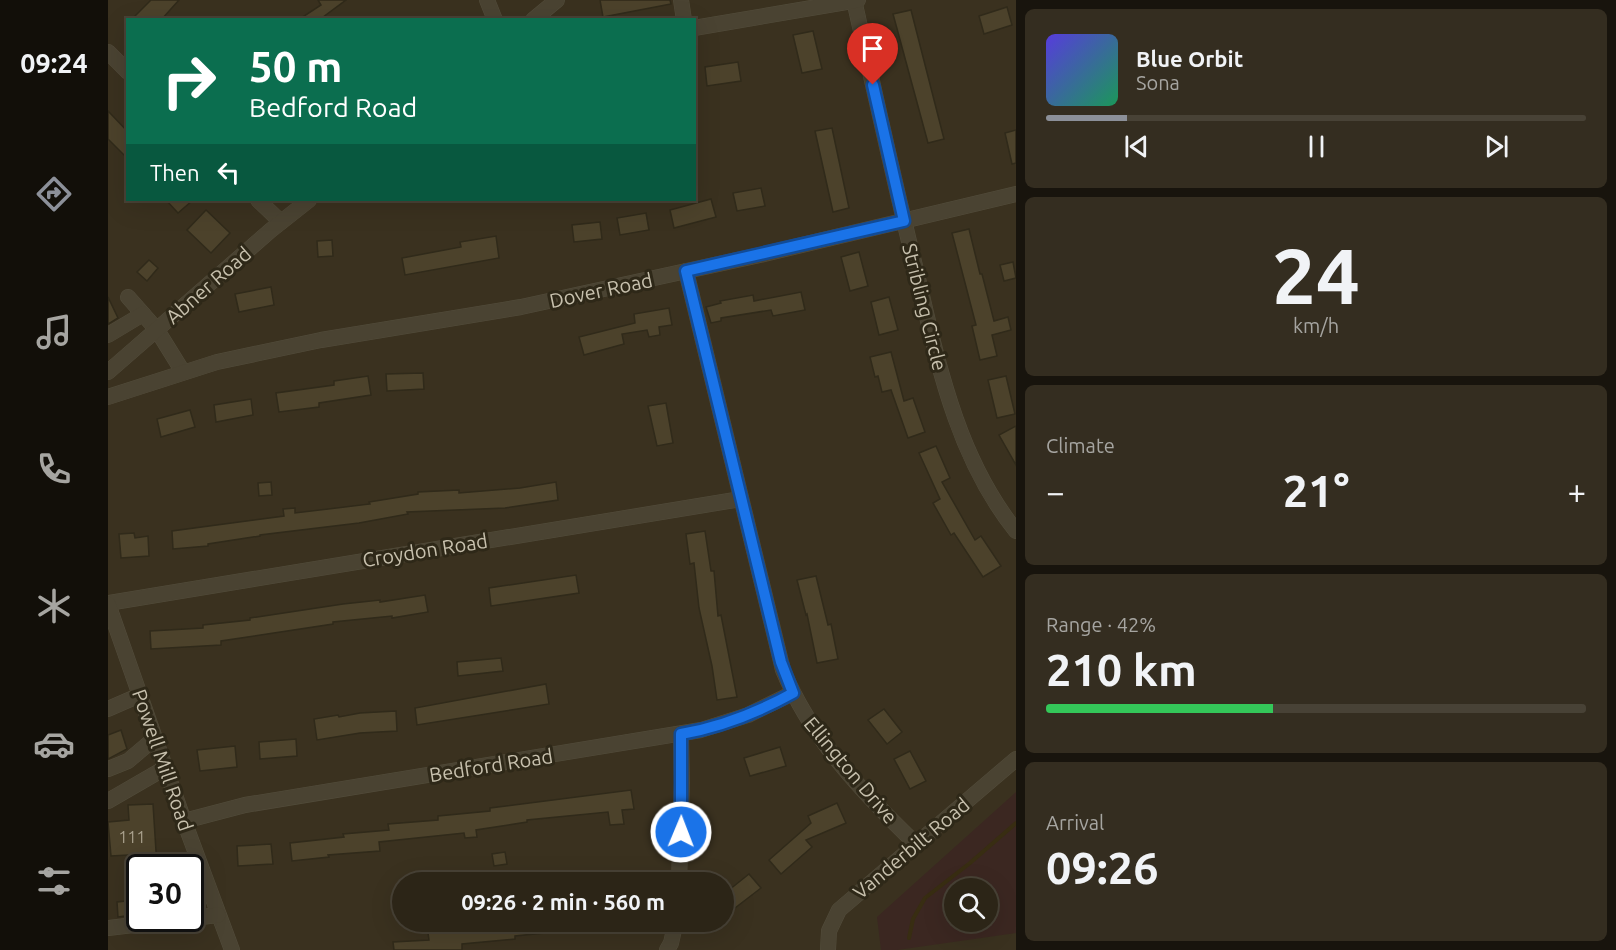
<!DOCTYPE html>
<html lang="en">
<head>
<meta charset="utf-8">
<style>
	body { margin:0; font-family:Ubuntu,sans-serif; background:#342d20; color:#f1f3f6; height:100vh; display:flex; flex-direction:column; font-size:22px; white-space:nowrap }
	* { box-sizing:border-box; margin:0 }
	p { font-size:20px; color:#a6a5a1 }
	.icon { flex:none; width:33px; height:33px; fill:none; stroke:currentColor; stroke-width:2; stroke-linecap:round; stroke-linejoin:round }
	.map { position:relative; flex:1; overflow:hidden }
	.sheet { display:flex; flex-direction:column; gap:9px; padding:9px; background:#18140d; width:600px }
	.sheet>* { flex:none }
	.hud { position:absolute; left:18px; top:18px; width:570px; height:183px; border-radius:0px; box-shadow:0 6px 24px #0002,0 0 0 2px #484236; background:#0b6e4f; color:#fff; overflow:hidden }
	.fabs { position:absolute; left:836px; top:878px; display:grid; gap:12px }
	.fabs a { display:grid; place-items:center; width:54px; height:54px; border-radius:50%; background:#2c2517; box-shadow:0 6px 24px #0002,0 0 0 2px #484236; font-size:30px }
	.speed { position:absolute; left:18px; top:854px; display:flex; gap:12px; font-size:30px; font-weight:700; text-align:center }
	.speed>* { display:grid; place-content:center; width:78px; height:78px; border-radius:50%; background:#2c2517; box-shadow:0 6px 24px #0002,0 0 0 2px #484236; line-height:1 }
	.speed .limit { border:3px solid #111; border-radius:9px; background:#fff; color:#111 }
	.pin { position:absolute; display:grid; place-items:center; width:51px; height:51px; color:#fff; margin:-62px -26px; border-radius:50% 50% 50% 0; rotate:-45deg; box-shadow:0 0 6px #0007 }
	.pin .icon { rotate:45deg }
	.me { position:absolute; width:66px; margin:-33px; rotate:1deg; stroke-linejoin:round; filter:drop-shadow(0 0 4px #0008) }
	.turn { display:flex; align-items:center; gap:21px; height:126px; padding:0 24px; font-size:27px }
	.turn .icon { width:78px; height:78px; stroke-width:2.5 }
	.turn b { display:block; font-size:42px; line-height:51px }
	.then { display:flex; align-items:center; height:57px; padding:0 24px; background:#0003; gap:12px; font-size:22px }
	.big { font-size:45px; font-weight:700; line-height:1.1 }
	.sheet .card { flex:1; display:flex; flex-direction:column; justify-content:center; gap:9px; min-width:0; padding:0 21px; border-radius:9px; background:#342d20 }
	.sheet .dial { align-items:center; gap:0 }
	.dial b { font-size:78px; line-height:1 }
	.song { display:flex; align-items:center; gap:18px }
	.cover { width:72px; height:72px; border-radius:9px; background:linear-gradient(135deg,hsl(250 70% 55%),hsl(150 70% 35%)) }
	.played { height:6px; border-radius:3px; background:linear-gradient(90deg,#8c9099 15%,#484236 15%) }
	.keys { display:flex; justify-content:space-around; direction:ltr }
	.heat { display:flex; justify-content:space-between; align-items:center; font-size:33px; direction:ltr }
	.charge { height:9px; border-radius:4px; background:linear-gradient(90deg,#34c759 42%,#484236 0) }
	.trip { position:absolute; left:284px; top:872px; width:342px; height:60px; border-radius:30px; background:#2c2517; box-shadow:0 6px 24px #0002,0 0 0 2px #484236; font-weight:700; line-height:60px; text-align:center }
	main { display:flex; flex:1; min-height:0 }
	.menu { display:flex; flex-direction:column; width:108px; justify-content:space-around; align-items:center; background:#120f09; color:#a6a5a1 }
	.menu .icon { width:42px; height:42px }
	.menu .current { color:#8c9099 }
	.menu b { font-size:27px; color:#f1f3f6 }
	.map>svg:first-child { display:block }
</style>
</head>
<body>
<main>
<nav class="menu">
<b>09:24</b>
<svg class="icon current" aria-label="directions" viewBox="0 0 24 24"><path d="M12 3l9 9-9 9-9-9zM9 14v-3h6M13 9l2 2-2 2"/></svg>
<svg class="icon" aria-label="music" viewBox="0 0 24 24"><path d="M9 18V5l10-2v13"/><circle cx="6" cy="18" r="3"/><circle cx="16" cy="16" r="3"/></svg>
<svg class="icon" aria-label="phone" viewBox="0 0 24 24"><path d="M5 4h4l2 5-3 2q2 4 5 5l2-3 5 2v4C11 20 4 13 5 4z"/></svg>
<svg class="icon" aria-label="climate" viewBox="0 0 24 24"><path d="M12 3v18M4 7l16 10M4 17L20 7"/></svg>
<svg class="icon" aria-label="car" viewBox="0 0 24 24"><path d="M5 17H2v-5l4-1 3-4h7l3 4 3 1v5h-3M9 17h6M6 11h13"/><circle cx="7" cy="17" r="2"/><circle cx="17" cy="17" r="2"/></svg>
<svg class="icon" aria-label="filters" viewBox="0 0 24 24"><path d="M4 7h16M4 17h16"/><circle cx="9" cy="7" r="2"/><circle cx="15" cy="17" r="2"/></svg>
</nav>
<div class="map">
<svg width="908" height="950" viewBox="0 0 908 950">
	<rect width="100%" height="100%" fill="#3a311f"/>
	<!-- green -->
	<path fill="#3b2721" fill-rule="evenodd" d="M 908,792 L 908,933 L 789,950 L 773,950 L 769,917 ZM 846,888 L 879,888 L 879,921 L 846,921 Z"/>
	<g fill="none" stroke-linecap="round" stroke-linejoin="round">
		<!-- stream -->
		<polyline stroke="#382d12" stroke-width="4" points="801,938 805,919 817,898 862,863 908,823"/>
	</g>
	<!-- building -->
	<g fill="#4c422b" stroke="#302a1a" stroke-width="1.5">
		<polygon points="43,0 71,0 53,20 23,20"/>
		<polygon points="210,0 238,0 211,20 190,20 213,5"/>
		<polygon points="492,0 562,0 563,4 495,17"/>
		<polygon points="899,7 904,25 876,34 871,16"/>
		<polygon points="803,10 836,139 820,143 785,14"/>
		<polygon points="705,31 714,69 694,73 685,35"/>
		<polygon points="630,62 633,81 599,86 597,67"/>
		<polygon points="0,111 20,132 20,159 0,139"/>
		<polygon points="724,128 741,208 725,212 707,131"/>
		<polygon points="908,130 908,163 904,164 897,133"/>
		<polygon points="653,188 657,206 629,211 625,193"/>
		<polygon points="603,199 608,217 566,228 562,210"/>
		<polygon points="58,200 85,200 70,213"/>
		<polygon points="98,210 122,233 103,253 79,230"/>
		<polygon points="538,213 541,230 512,235 509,218"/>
		<polygon points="492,222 494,239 466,242 464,225"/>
		<polygon points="861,229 872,274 874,274 886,321 900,317 903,330 884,335 889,356 872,360 864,326 868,325 844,233"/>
		<polygon points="388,236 391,258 297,275 294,258 353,247 352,242"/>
		<polygon points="224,240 225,256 210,257 209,241"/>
		<polygon points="751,252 760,286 742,291 733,257"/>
		<polygon points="41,260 50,268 39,281 29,272"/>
		<polygon points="905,262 908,278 896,281 892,265"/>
		<polygon points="163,287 166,305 131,312 127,294"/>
		<polygon points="693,292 697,310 665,316 663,310 613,318 613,321 603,323 598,307 613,303 612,301 645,295 646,301"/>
		<polygon points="0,297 10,318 0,324"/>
		<polygon points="781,297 790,330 771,335 763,302"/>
		<polygon points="561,308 564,325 551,327 552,335 541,337 539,330 514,334 516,344 476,355 471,337 527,323 526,314"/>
		<polygon points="783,352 796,401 805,398 817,432 800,438 783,390 774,392 770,376 767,377 762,357"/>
		<polygon points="315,373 316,389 279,391 278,374"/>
		<polygon points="260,376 263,395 211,403 211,407 171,412 168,393 226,385 226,381"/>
		<polygon points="898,376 907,414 889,418 880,380"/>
		<polygon points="143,399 145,415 108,422 106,405"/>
		<polygon points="558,403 565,443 549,446 540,406"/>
		<polygon points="82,410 87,427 53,437 49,419"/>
		<polygon points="908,426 908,465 891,435"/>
		<polygon points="828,446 842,478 834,482 867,540 873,536 893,566 875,577 846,533 843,535 825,503 832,499 811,453"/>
		<polygon points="163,482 164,495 151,496 150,483"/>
		<polygon points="448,482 450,500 397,508 299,512 300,514 251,523 152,535 152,536 100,544 100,546 65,549 64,531 176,516 175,509 187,508 187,513 262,504 261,502 310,494 310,492 351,490 351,493 412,488"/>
		<polygon points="597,531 603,571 606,571 610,616 613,615 629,697 609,700 604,666 591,608 586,563 582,564 578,534"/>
		<polygon points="26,533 27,538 40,536 41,556 13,558 11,534"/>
		<polygon points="468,575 471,593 383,606 381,588"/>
		<polygon points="708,576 720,625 723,624 730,659 709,663 699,614 698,615 689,580"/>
		<polygon points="317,595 320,612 284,618 284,616 225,622 225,624 113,641 113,645 43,649 42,631 95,628 95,625 142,620 142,618 235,604 272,600 272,602"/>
		<polygon points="393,658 395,671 350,676 349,662"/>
		<polygon points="438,684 441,704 309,725 307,708"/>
		<polygon points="776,709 794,732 779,744 760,720"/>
		<polygon points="288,711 289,731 252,733 209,740 206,719 230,715 231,717 252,713"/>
		<polygon points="13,730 19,749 0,759 0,735"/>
		<polygon points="188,739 189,756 152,759 151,742"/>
		<polygon points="127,746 129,767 92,771 89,750"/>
		<polygon points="672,747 678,766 642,776 636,758"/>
		<polygon points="802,751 818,781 802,789 786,759"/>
		<polygon points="523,790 526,809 514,810 516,824 502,825 500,812 419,820 419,822 368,830 369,837 357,838 356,833 271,842 272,851 220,855 221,857 184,861 182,843 236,837 235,834 281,830 280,824 330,820 330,816 382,811 382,808"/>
		<polygon points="729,803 738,823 698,840 704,847 673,874 661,860 703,823 700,816"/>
		<polygon points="45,804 49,867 32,867 32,914 10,917 9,902 18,901 17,887 23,887 20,855 3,856 0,822 21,820 20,805"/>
		<polygon points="163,844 165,864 130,866 129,846"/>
		<polygon points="397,852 399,864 386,866 384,854"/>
		<polygon points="641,874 653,888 627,908 616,894"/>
		<polygon points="393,921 454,921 456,931 407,936 407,939 354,944 354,950 286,950 285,942 321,940 320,933 368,929 367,924"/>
	</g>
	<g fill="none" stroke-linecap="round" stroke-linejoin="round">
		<defs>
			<g id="minor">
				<polyline points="379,0 387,20"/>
				<polyline points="573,0 576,20"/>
				<path d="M 746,0 C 766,89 785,177 807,266 C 829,358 847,455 908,531"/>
				<polyline points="425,20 449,0"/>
				<polyline points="586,28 750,0"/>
				<polyline points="0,52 20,72"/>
				<polyline points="150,200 173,222"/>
				<path d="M 578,271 L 675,670 C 703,739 756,794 809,845"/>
				<polyline points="20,297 35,314"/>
				<polyline points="0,335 35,314 49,330 75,372"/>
				<polyline points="0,372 163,230 201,200"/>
				<polyline points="0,397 109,362 213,340 413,307 652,255 908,194"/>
				<polyline points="0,603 633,499"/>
				<polyline points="0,604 76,821 124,950"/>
				<polyline points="0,709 32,695"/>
				<polyline points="0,769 20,761 47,738"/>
				<polyline points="0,801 57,768"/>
				<polyline points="76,821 137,805 593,730 640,715 685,693"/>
				<polyline points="571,882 574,783 573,734"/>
				<polyline points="0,928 110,915"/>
				<polyline points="559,950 563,943 568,921"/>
				<polyline points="720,950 721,931 731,910 908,759"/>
			</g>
		</defs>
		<!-- minor casing -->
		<use href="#minor" stroke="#534d3c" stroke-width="16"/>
		<!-- minor -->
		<use href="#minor" stroke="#4a4332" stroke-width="15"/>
	</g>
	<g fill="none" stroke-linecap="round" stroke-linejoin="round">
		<defs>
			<path id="route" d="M 573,832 L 573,734 C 613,727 649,713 685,693 L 673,662 L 578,271 L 796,221 L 765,85"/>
		</defs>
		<!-- route casing -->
		<use href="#route" stroke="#114b97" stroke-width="15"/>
		<!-- route -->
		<use href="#route" stroke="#1a73e8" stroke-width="10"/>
	</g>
	<g text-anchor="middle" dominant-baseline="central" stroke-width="6" stroke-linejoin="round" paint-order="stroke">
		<!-- number labels -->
		<g font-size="16" fill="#a8a08c">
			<text x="24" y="837">111</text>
		</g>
		<!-- street labels -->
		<g font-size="20" fill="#c7c0ad" stroke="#2e2818">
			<text transform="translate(100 285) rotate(-41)">Abner Road</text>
			<text transform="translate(493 290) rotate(-12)">Dover Road</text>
			<text transform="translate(817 307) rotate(76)">Stribling Circle</text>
			<text transform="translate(317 550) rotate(-9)">Croydon Road</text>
			<text transform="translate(55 760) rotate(71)">Powell Mill Road</text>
			<text transform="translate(383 765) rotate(-9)">Bedford Road</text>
			<text transform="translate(743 770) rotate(50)">Ellington Drive</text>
			<text transform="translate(803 848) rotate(-40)">Vanderbilt Road</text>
		</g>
	</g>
</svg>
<div class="fabs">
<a><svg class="icon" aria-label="search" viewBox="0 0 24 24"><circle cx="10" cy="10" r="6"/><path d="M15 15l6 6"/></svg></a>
</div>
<div class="speed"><div class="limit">30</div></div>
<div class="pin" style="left:765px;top:85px;background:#d93025"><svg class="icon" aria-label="arrive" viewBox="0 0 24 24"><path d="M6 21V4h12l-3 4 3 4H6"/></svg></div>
<svg class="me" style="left:573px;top:832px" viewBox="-20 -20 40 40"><circle r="17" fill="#1a73e8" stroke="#fff" stroke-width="3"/><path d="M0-11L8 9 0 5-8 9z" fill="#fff"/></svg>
<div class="trip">09:26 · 2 min · 560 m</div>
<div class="hud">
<div class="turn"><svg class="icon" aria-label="right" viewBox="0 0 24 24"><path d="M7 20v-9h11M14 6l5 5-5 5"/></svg><div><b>50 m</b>Bedford Road</div></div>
<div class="then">Then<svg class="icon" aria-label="left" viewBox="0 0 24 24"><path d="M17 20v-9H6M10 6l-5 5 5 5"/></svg></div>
</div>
</div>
<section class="sheet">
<div class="card">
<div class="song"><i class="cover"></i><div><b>Blue Orbit</b><p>Sona</p></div></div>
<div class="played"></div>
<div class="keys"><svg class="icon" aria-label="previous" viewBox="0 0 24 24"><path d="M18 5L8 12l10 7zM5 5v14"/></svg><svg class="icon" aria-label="pause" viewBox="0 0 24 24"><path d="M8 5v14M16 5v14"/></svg><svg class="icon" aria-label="next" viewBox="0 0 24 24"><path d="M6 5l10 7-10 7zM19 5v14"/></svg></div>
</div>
<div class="card dial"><b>24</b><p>km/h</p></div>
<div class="card"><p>Climate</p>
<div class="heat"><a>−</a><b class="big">21°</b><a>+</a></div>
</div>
<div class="card"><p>Range · 42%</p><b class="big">210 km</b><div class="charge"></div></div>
<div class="card"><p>Arrival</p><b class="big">09:26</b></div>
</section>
</main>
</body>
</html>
